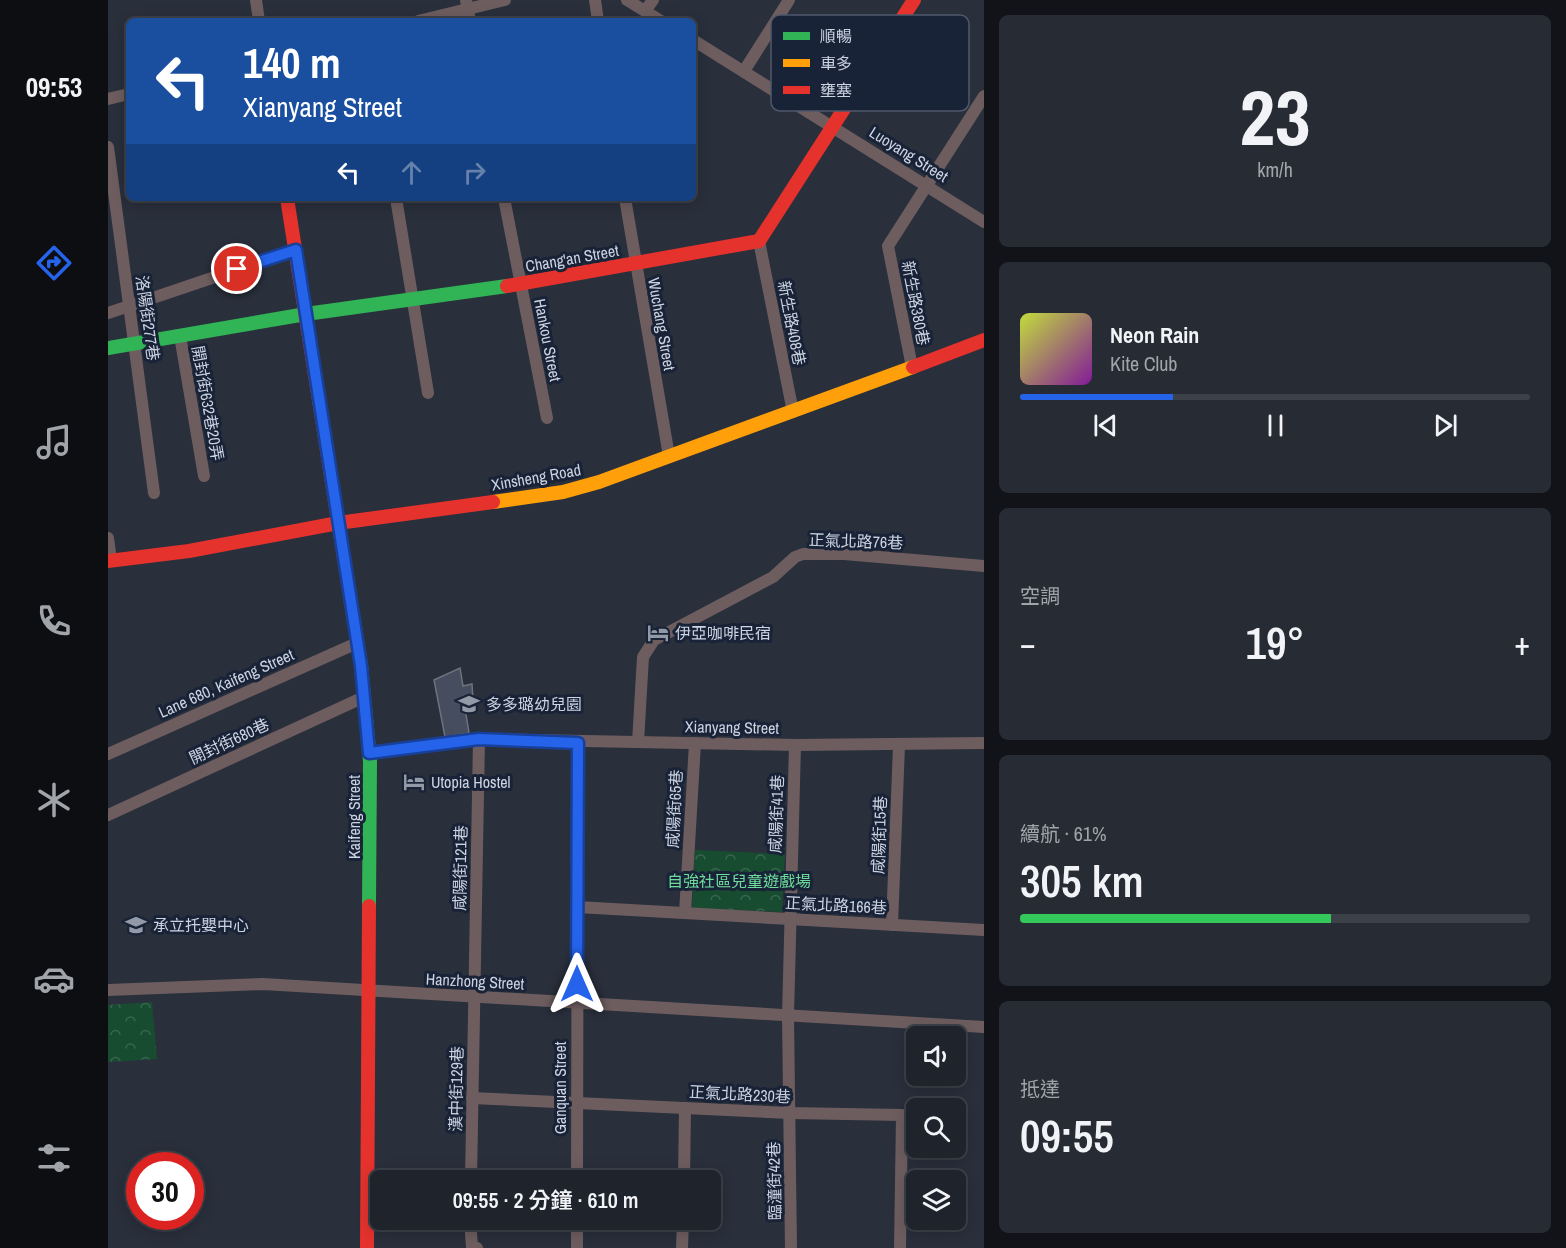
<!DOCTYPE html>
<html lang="zh-TW">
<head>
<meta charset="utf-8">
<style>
	body { margin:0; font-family:"Archivo Narrow","Noto Sans TC",sans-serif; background:#272b34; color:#f1f3f6; height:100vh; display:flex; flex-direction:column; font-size:22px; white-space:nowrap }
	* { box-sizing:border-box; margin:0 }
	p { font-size:20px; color:#a1a4a9 }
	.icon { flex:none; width:33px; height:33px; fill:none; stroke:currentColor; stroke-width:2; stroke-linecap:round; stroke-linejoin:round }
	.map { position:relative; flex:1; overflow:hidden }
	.side { display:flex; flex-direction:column; gap:15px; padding:15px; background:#111318; width:582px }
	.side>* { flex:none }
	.guide { position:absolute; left:18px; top:18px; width:570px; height:183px; border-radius:9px; box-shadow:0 3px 15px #0003,0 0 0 2px #3c4048; background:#1a4fa0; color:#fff; overflow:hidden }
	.tools { position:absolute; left:798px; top:1026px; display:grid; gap:12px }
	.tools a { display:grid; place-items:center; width:60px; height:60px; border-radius:9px; background:#1f232c; box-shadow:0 3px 15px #0003,0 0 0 2px #3c4048; font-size:30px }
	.speed { position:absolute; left:18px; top:1152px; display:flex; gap:12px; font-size:30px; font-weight:700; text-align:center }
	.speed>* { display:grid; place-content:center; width:78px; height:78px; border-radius:50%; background:#1f232c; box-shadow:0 3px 15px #0003,0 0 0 2px #3c4048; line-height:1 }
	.speed .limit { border:9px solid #d22; background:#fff; color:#111 }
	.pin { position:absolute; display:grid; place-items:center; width:51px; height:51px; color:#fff; margin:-26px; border:3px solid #fff; border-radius:50%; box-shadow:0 2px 6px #0007 }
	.me { position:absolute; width:66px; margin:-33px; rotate:0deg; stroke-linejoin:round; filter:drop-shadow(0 0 4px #0008) }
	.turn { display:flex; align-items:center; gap:21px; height:126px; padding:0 18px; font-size:27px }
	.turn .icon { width:78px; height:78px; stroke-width:2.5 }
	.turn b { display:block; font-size:42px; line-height:51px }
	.lanes { display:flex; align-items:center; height:57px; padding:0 18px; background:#0003; justify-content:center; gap:30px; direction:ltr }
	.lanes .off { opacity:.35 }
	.big { font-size:45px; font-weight:600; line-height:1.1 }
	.side .tile { flex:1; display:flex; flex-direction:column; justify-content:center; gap:9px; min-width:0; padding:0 21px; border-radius:9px; background:#272b34 }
	.side .dial { align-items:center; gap:0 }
	.dial b { font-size:78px; line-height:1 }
	.song { display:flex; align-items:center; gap:18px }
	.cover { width:72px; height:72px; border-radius:9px; background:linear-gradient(135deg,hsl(70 70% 55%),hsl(290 70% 35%)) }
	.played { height:6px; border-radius:3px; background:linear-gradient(90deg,#2563eb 30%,#3c4048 30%) }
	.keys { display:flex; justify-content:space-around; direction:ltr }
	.heat { display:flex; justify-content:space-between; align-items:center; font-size:33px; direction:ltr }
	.charge { height:9px; border-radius:4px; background:linear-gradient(90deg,#34c759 61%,#3c4048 0) }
	.trip { position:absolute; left:262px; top:1170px; width:351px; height:60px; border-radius:9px; background:#1f232c; box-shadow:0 3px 15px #0003,0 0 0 2px #3c4048; font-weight:600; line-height:60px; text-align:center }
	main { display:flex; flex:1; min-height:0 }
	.menu { display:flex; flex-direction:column; width:108px; justify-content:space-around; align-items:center; background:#0c0e12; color:#a1a4a9 }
	.menu .icon { width:42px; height:42px }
	.menu .selected { color:#2563eb }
	.menu b { font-size:27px; color:#f1f3f6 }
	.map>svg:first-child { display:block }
</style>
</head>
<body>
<main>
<nav class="menu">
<b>09:53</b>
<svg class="icon selected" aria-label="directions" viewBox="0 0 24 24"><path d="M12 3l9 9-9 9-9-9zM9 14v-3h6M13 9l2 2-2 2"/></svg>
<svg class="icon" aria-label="music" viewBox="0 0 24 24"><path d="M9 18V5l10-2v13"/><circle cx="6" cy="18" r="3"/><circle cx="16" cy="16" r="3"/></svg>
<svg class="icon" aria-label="phone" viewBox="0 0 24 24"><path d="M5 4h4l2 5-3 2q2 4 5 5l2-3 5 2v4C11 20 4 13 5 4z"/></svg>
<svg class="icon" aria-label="climate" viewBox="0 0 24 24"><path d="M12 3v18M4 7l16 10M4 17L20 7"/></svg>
<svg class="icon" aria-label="car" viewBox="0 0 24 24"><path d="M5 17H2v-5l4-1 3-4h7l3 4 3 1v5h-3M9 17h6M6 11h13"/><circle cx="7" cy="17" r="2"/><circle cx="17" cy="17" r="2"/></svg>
<svg class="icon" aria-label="filters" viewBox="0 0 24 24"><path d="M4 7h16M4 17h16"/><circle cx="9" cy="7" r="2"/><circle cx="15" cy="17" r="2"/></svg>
</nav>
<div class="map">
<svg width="876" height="1248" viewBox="0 0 876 1248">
	<defs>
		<pattern id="forest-crowns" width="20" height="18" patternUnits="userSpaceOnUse" patternTransform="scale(1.5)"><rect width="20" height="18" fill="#184c31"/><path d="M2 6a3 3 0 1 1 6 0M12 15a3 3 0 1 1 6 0" fill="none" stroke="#38654f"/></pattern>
	</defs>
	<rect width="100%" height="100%" fill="#292f3b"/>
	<!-- forest -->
	<g fill="url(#forest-crowns)">
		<polygon points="587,850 677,854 674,912 584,908"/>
		<polygon points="44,1002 49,1059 0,1062 0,1005"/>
	</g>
	<!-- building -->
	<polygon fill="#454d5f" stroke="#6e737e" stroke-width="1.5" points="352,668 355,686 364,684 365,700 356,702 361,733 337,737 326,680"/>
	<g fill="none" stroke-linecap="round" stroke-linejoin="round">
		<!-- street -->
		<g stroke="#6d5d5f" stroke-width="12">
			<polyline points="148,0 151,21"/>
			<polyline points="358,0 362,21"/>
			<polyline points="487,0 490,21"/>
			<polyline points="519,0 553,21"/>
			<polyline points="537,11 545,0"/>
			<polyline points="310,21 397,0"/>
			<polyline points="585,40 876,222"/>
			<polyline points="636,71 681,0"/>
			<polyline points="0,99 21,94"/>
			<polyline points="0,147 46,493"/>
			<polyline points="288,198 320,393"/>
			<polyline points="396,198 439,418"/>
			<polyline points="517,198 561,456"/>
			<polyline points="651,241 685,412"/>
			<polyline points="0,313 187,250"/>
			<polyline points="72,336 96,476"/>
			<polyline points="804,367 780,246 876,96"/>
			<polyline points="0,538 3,560"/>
			<polyline points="530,742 535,657 546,640 665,577 687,557 695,554 736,554 876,566"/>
			<polyline points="261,753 371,739 687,745 876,743"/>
			<polyline points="0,754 249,643"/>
			<polyline points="0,815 256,697"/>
			<polyline points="469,907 876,930"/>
			<polyline points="577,913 587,743"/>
			<polyline points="784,925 791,746"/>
			<polyline points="0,990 155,984 876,1027"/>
			<polyline points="364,1098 681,1113 794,1115 792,1248"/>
			<polyline points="363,1180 371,739"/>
			<polyline points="469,1180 470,743"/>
			<polyline points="576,1180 577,1108"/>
			<polyline points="362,1220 364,1247 369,1248"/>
			<polyline points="469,1248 469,1220"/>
			<polyline points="574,1248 575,1220"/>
			<polyline points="683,1248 680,1016 687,745"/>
		</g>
		<!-- fast -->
		<g stroke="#30b455" stroke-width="14">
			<polyline points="0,348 198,314 399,286"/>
			<polyline points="245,615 253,665 262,761 261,906"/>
		</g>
		<!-- slow -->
		<polyline stroke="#ff9f0a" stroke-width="14" points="385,502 455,492 491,482 805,367"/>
		<!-- jam -->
		<g stroke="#e5322d" stroke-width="14">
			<polyline points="179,198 245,615"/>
			<polyline points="399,286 651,241 806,0"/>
			<polyline points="805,367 876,340"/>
			<polyline points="0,561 81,551 230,523 385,502"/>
			<polyline points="259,1248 261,906"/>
		</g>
	</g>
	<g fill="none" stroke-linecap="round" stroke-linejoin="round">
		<defs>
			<polyline id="route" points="129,269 188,250 253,666 261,753 371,739 470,743 469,984"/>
		</defs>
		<!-- route casing -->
		<use href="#route" stroke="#184099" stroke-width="15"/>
		<!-- route -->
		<use href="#route" stroke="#2563eb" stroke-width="10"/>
	</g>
	<!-- icons -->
	<defs>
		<symbol id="hotel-bare" viewBox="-9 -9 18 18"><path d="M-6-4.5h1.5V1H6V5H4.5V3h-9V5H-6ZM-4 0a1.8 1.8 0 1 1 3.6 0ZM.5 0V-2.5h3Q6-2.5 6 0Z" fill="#939aa7" stroke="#192338" stroke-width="2.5" paint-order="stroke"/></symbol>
		<symbol id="school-bare" viewBox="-9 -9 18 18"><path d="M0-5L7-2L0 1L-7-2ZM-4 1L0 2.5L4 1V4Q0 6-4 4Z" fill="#939aa7" stroke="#192338" stroke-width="2.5" paint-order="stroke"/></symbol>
	</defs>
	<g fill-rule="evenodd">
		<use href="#hotel-bare" x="535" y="618" width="30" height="30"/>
		<use href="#school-bare" x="346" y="689" width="30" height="30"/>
		<use href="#hotel-bare" x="291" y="767" width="30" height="30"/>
		<use href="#school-bare" x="13" y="910" width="30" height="30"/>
	</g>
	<g text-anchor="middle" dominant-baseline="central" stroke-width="6" stroke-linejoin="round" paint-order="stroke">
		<!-- street labels -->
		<g font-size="16" fill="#ccd3e1" stroke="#192338">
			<text transform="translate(801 154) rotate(32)">Luoyang Street</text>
			<text transform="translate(464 258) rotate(-10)">Chang'an Street</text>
			<text transform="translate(808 303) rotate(79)">新生路380巷</text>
			<text transform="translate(40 318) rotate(82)">洛陽街277巷</text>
			<text transform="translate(684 323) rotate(79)">新生路408巷</text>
			<text transform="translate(554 324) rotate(80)">Wuchang Street</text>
			<text transform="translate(440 340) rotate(79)">Hankou Street</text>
			<text transform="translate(100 403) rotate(80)">開封街632巷20弄</text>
			<text transform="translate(428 477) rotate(-10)">Xinsheng Road</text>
			<text transform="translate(748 541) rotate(2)">正氣北路76巷</text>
			<text transform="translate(118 683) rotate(-24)">Lane 680, Kaifeng Street</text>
			<text transform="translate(624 727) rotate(1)">Xianyang Street</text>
			<text transform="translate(121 741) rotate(-25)">開封街680巷</text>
			<text transform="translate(566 809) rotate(-87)">咸陽街65巷</text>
			<text transform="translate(668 814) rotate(-88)">咸陽街41巷</text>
			<text transform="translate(246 817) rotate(-90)">Kaifeng Street</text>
			<text transform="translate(771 835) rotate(-88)">咸陽街15巷</text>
			<text transform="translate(352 868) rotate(-89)">咸陽街121巷</text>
			<text transform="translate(728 905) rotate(3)">正氣北路166巷</text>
			<text transform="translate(367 981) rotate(3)">Hanzhong Street</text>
			<text transform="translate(452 1088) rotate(-90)">Ganquan Street</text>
			<text transform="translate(348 1089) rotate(-89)">漢中街129巷</text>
			<text transform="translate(632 1094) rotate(3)">正氣北路230巷</text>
			<text transform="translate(666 1181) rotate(-91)">臨潼街42巷</text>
		</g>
		<!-- poi labels -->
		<g font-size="16" fill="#ccd3e1" stroke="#192338" text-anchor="start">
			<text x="567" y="633">伊亞咖啡民宿</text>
			<text x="378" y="704">多多璐幼兒園</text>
			<text x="323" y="782">Utopia Hostel</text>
			<text x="45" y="925">承立托嬰中心</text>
		</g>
		<!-- park labels -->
		<g font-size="16" fill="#6edc9a" stroke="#192338">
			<text x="631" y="881">自強社區兒童遊戲場</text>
		</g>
	</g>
	<!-- legend -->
	<rect x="663" y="15" width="198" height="96" rx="9" fill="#192338" stroke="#4f586b" stroke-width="1.5"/>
	<rect x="675" y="32" width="27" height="8" fill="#30b455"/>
	<rect x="675" y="59" width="27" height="8" fill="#ff9f0a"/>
	<rect x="675" y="86" width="27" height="8" fill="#e5322d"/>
	<g font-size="16" fill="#ccd3e1">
		<text x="712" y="42">順暢</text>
		<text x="712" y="69">車多</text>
		<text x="712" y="96">壅塞</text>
	</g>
</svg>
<div class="tools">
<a><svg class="icon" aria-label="sound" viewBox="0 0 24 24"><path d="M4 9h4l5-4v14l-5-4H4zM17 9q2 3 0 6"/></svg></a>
<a><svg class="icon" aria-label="search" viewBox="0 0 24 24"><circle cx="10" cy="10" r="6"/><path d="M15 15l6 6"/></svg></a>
<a><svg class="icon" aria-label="layers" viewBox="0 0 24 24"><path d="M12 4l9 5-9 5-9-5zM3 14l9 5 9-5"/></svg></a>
</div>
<div class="speed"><div class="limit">30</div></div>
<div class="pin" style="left:129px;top:269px;background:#d93025"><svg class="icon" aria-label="arrive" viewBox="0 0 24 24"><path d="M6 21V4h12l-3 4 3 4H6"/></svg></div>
<svg class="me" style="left:469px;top:984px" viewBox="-20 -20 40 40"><path d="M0-17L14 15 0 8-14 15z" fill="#2563eb" stroke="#fff" stroke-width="4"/></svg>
<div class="trip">09:55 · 2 分鐘 · 610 m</div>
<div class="guide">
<div class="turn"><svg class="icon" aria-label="left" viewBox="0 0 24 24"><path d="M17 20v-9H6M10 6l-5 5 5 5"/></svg><div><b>140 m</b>Xianyang Street</div></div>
<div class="lanes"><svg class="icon" aria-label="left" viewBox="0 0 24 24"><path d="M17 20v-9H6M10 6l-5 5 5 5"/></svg><svg class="icon off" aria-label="ahead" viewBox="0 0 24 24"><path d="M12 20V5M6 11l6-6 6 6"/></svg><svg class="icon off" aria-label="right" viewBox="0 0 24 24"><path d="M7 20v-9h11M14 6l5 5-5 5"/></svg></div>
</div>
</div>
<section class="side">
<div class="tile dial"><b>23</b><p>km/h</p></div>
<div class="tile">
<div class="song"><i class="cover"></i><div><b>Neon Rain</b><p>Kite Club</p></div></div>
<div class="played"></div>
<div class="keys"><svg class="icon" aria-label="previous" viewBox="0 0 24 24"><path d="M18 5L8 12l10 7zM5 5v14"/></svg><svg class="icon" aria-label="pause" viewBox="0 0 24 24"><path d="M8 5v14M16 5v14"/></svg><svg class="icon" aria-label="next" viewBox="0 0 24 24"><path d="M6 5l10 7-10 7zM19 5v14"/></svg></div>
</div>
<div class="tile"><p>空調</p>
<div class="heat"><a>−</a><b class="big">19°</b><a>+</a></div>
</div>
<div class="tile"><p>續航 · 61%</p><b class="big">305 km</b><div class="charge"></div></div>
<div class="tile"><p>抵達</p><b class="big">09:55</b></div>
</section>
</main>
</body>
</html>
